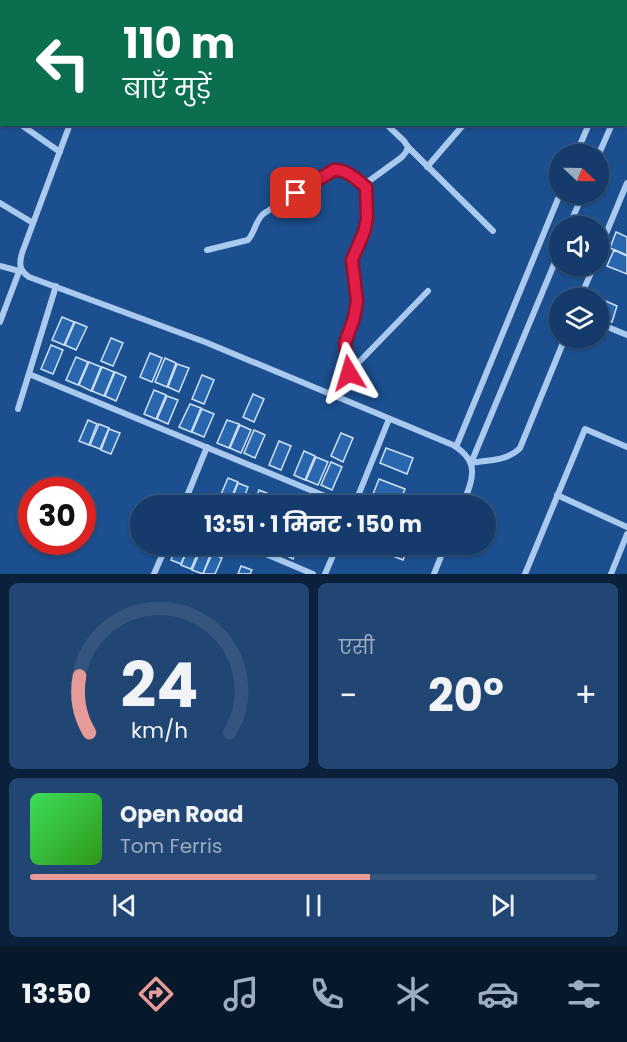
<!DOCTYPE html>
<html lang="hi">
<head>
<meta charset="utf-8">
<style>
	body { margin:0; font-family:Poppins,"Noto Sans Devanagari",sans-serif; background:#214673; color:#f1f3f6; height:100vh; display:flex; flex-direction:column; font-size:22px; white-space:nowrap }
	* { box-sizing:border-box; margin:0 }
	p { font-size:20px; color:#9dadc1 }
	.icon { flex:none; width:33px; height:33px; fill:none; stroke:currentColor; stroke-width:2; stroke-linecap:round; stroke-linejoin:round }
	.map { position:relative; height:574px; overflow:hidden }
	.details { display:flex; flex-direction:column; gap:9px; padding:9px; background:#0b203b; flex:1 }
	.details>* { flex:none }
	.top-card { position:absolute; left:0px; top:0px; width:627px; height:126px; box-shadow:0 2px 4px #0004,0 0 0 2px #33557e; background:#0b6e4f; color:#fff; overflow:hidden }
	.needle { width:39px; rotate:112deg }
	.controls { position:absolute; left:549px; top:144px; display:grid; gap:12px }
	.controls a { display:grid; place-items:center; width:60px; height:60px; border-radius:50%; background:#143b6b; box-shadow:0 2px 4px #0004,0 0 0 2px #33557e; font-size:30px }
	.speed { position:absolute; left:18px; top:477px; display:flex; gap:12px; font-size:30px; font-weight:700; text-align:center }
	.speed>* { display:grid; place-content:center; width:78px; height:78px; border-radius:50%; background:#143b6b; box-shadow:0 2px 4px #0004,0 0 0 2px #33557e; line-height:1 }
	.speed .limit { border:9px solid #d22; background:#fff; color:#111 }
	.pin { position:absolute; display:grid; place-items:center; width:51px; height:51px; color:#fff; margin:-26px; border-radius:12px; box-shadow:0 3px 9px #0006 }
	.me { position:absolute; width:66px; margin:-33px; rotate:353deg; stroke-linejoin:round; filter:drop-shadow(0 0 4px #0008) }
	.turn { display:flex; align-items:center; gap:21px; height:126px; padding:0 24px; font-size:27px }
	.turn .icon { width:78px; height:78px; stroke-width:2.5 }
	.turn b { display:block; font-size:42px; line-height:51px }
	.big { font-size:45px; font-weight:700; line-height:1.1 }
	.details .tile { flex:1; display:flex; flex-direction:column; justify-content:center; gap:9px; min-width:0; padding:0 21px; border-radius:9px; background:#214673 }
	.details .dial { align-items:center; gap:0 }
	.dial svg { height:156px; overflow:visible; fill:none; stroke:#33557e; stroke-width:7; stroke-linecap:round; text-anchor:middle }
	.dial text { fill:#f1f3f6; stroke:none }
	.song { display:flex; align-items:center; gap:18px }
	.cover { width:72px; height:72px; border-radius:9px; background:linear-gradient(135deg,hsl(130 70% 55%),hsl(110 70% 35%)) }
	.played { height:6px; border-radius:3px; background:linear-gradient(90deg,#e69b98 60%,#33557e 60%) }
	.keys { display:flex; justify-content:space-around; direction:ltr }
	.heat { display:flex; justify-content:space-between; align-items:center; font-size:33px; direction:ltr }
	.details .tiles { flex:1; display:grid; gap:9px; grid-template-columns:1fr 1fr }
	.tile:last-child { grid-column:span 2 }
	.trip { position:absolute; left:130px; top:495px; width:366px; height:60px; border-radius:30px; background:#143b6b; box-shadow:0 2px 4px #0004,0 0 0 2px #33557e; font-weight:700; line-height:60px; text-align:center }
	.dock { display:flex; height:96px; justify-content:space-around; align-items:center; background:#08182b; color:#9dadc1 }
	.dock .icon { width:42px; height:42px }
	.dock .active { color:#e69b98 }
	.dock b { font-size:27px; color:#f1f3f6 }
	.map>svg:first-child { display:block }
</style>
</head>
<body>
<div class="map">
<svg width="627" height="574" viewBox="0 0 627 574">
	<rect width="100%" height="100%" fill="#1b4f8f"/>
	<!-- building -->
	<g fill="#2a66ad" stroke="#cfe3fa" stroke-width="1.5">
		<polygon points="616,232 627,237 627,255 610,248"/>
		<polygon points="614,250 627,256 627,274 607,266"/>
		<polygon points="594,296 617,306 612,322 598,317 598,298 593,298"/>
		<polygon points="62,317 74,322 64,345 52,340"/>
		<polygon points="75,322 87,327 76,350 65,345"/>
		<polygon points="111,338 123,343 113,366 101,361"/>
		<polygon points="51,345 63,350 53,374 41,369"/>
		<polygon points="150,353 162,358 152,382 140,377"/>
		<polygon points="76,357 88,362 78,385 66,380"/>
		<polygon points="165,358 176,363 167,387 155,382"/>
		<polygon points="89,362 101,367 91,391 79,385"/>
		<polygon points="177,364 189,368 179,392 168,387"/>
		<polygon points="102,367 114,372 104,396 92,391"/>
		<polygon points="115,372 126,377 116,401 105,396"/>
		<polygon points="202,375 214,380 204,404 192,399"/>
		<polygon points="154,390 166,395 156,419 144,414"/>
		<polygon points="253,394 264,399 254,422 243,417"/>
		<polygon points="167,396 178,400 168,424 157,419"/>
		<polygon points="190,404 201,408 191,432 179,427"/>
		<polygon points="202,409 214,414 204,437 192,432"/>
		<polygon points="88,420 97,424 89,445 79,441"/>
		<polygon points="227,420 239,424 229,448 217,443"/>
		<polygon points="99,424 109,428 100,449 90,445"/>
		<polygon points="240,425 251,430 241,453 230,448"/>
		<polygon points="109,429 120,433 111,454 101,450"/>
		<polygon points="254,430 265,435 255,458 244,453"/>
		<polygon points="341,433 353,438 343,462 331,456"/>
		<polygon points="279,441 291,446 281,470 269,465"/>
		<polygon points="386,448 413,458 407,474 380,463"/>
		<polygon points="304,451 315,456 305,480 294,475"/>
		<polygon points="316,457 328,462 318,485 306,480"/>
		<polygon points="331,462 342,467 332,490 321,485"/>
		<polygon points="228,478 238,482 229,503 219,499"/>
		<polygon points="379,479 405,489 399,504 373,494"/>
		<polygon points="238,483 248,487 241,506 235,506 230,504"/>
		<polygon points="259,490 269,494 265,506 253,506"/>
		<polygon points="198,494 208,498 205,506 193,506"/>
		<polygon points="270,495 280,499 277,506 265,506"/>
		<polygon points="177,544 189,544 181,564 171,560"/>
		<polygon points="190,544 200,548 191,569 181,565"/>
		<polygon points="287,544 299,544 293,559 283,554"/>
		<polygon points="379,544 408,544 409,545 403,560 377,550"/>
		<polygon points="201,549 211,553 203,574 192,570"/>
		<polygon points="212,554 222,558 215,574 203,574"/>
		<polygon points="241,566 252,570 250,574 238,574"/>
	</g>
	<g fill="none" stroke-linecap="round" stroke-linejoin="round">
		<!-- minor -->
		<g stroke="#a9c9ee" stroke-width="6">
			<polyline points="86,0 88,2"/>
			<polyline points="119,2 120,0"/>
			<polyline points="567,2 568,0"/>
			<polyline points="0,10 2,11"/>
			<polyline points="626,36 627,33"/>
			<polyline points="626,91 627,88"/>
			<polyline points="0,111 2,112"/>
			<polyline points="20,124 60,152"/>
			<path d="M 70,124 L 22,253 C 19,264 19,270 29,277 L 205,342 L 453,445 C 481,462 473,479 462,506"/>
			<polyline points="408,147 493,231"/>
			<polyline points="576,154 589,124"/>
			<polyline points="598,156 612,124"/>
			<polyline points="427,167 464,124"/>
			<polyline points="0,203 33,223"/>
			<polyline points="569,226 583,194"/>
			<path d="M 207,250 L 248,240 C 255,232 255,222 263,214 L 334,169 C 347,169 357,180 366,187"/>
			<polyline points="598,253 627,183"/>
			<polyline points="0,266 19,271"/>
			<polyline points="580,298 594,266"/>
			<polyline points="0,322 20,269"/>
			<polyline points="598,323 627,335"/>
			<polyline points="349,373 345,343 354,318 357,301 352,260 354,253 364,232 367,219 366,187 369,181 402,157 406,152 408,147 404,141 386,124"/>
			<polyline points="29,374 349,506"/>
			<polyline points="329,393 428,291"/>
			<polyline points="18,409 56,286"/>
			<polyline points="456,447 560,194"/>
			<polyline points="471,463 560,250"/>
			<path d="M 471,463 C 487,460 508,461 520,448 L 565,338"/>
			<polyline points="557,495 627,527"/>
			<polyline points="183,506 207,447"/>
			<polyline points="354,506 389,419"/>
			<polyline points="242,544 313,574"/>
			<polyline points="154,574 167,544"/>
			<polyline points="325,574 338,544"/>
			<polyline points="434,574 446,544"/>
			<polyline points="525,574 585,429 627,447"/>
			<polyline points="611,574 627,534"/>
		</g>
	</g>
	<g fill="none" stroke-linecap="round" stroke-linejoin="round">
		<defs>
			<path id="route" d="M 296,193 L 334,170 C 347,169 357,180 366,187 L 367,219 L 364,232 L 352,260 L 357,301 L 354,318 L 345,343 L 349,373"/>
		</defs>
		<!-- route casing -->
		<use href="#route" stroke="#92132f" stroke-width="15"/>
		<!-- route -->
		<use href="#route" stroke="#e11d48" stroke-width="10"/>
	</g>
</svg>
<div class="controls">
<a><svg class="needle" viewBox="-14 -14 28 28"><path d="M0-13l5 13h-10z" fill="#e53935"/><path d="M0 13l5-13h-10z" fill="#9dadc1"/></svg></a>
<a><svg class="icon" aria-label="sound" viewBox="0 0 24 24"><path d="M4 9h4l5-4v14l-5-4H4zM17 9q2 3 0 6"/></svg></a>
<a><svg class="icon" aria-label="layers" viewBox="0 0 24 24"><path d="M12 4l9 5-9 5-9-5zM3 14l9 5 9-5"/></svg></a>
</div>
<div class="speed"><div class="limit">30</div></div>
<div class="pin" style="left:296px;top:193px;background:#d93025"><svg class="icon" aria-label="arrive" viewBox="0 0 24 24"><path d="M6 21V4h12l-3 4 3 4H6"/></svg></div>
<svg class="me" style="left:349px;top:373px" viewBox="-20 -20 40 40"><path d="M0-17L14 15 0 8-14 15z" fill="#e11d48" stroke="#fff" stroke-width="4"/></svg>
<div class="trip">13:51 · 1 मिनट · 150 m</div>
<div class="top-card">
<div class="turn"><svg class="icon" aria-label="left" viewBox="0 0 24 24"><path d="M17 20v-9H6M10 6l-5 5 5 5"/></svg><div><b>110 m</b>बाएँ मुड़ें</div></div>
</div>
</div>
<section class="details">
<div class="tiles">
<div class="tile dial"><svg viewBox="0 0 100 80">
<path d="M14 69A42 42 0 1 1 86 69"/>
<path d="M14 69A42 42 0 0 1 9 40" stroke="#e69b98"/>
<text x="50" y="56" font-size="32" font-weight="700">24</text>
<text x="50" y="72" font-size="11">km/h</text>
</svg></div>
<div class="tile"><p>एसी</p>
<div class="heat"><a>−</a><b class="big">20°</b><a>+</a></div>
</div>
<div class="tile">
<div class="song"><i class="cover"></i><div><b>Open Road</b><p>Tom Ferris</p></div></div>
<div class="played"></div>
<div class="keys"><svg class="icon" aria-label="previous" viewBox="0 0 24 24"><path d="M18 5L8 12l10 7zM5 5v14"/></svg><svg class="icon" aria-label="pause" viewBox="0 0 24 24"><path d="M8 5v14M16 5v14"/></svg><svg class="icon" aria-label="next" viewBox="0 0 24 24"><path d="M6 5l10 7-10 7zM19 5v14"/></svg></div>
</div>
</div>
</section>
<nav class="dock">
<b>13:50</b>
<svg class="icon active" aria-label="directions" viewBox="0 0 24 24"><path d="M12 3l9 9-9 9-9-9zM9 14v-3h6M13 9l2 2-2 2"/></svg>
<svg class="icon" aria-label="music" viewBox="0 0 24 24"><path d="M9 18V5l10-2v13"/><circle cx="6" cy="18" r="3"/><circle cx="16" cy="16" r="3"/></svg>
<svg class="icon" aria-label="phone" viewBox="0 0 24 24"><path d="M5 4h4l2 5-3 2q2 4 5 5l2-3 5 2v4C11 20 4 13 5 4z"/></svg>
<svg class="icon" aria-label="climate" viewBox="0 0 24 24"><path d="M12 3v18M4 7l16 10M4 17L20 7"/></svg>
<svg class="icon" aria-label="car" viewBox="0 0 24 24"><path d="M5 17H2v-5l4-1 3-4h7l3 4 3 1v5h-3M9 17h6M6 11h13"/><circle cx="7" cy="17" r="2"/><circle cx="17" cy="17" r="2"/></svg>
<svg class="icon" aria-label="filters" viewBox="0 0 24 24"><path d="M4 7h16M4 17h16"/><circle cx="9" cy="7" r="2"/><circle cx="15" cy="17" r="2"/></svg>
</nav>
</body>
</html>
